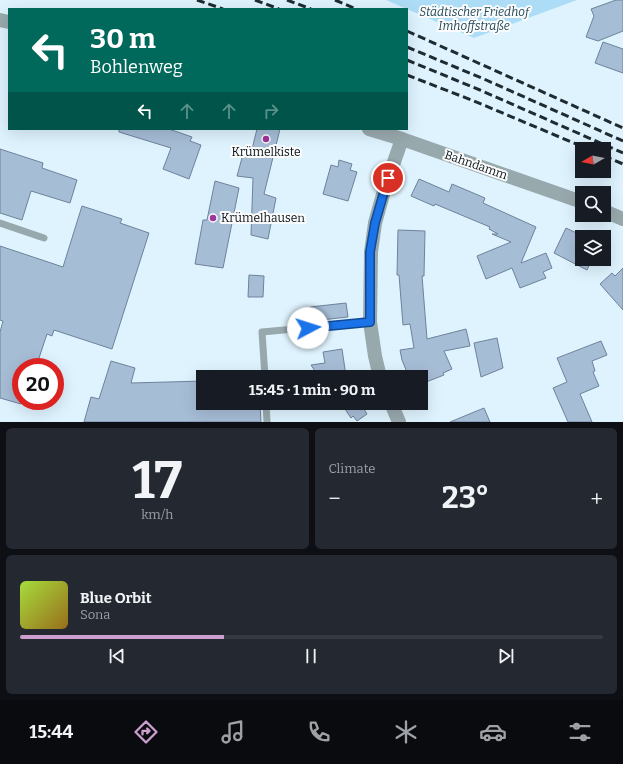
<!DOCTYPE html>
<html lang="en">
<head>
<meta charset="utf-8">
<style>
	body { margin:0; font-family:Bitter,serif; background:#242831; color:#f1f3f6; height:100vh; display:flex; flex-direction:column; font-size:15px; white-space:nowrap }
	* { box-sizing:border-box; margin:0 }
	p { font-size:13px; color:#9ea1a6 }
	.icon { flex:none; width:22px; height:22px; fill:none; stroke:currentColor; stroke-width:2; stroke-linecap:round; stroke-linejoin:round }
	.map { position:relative; height:422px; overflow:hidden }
	.drawer { display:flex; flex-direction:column; gap:6px; padding:6px; background:#0d0f14; flex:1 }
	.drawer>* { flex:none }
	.guide { position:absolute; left:8px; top:8px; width:400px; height:122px; border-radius:0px; box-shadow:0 4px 16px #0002; background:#00695c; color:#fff; overflow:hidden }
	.needle { width:26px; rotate:261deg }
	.tools { position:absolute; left:575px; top:142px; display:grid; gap:8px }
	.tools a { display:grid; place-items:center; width:36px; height:36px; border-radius:0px; background:#171b24; box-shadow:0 4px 16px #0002; font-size:20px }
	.speed { position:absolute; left:12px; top:358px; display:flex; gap:8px; font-size:20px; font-weight:700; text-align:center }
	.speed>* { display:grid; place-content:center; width:52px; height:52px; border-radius:50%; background:#171b24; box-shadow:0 4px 16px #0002; line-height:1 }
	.speed .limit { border:6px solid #d22; background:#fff; color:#111 }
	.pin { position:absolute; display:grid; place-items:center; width:34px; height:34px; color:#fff; margin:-17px; border:2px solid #fff; border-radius:50%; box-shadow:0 1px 4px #0007 }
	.me { position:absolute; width:44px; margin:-22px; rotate:85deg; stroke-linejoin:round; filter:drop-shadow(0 0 3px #0008) }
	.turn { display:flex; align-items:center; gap:14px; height:84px; padding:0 16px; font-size:18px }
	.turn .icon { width:52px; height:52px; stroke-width:2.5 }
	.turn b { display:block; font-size:28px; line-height:34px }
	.lanes { display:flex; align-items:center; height:38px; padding:0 16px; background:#0003; justify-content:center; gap:20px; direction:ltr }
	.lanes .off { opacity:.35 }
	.big { font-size:30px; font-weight:700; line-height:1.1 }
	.drawer .card { flex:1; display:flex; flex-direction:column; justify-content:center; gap:6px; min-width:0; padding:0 14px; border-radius:6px; background:#242831 }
	.drawer .dial { align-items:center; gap:0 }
	.dial b { font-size:52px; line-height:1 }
	.song { display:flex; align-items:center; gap:12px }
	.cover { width:48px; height:48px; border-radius:6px; background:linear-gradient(135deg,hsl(80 70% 55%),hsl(40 70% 35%)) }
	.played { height:4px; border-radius:2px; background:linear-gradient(90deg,#cb9ecd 35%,#363941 35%) }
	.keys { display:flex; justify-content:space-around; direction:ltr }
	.heat { display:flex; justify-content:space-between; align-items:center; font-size:22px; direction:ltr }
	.drawer .tiles { flex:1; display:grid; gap:6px; grid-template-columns:1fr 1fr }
	.card:last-child { grid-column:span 2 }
	.trip { position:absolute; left:196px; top:370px; width:232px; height:40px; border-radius:0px; background:#171b24; box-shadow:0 4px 16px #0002; font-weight:700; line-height:40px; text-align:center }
	.dock { display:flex; height:64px; justify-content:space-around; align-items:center; background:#090b0e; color:#9ea1a6 }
	.dock .icon { width:28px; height:28px }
	.dock .selected { color:#cb9ecd }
	.dock b { font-size:18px; color:#f1f3f6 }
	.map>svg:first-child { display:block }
</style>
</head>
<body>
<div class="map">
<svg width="623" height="422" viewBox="0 0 623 422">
	<rect width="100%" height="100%" fill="#def3fe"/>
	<!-- green -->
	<polygon fill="#adddf6" points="386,0 577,0 474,38"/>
	<!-- building -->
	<g fill="#a6bdd6" stroke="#6d839b">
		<polygon points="616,0 623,0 623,31 598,41 586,37 594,16 591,9"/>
		<polygon points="603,42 623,49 623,73 595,63"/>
		<polygon points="119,129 169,129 192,137 190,141 201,145 189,179 163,169 171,148 119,132"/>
		<polygon points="257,129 280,129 264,194 276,198 268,239 251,235 253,178 237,176 245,147 252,149"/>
		<polygon points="0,149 43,163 42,168 77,180 70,203 31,191 22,220 0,213"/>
		<polygon points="339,160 352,164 350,170 357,172 348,201 323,194 331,165 338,167"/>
		<polygon points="419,179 449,192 452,184 485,198 483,203 536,227 521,263 546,253 552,268 543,272 546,278 520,288 512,268 486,279 477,256 511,242 492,234 498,234 489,229 490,227 435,204 434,206 411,196"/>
		<polygon points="215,181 239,188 223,268 195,264 203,220 207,220"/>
		<polygon points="82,206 122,219 120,223 149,233 112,349 54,330 52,336 47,334 36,367 21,367 21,404 0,398 0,332 3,321 0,320 0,246 63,267"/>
		<polygon points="566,228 585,237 582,237 582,259 592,259 587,270 554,253"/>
		<polygon points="398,230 425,231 424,276 422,276 427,339 466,329 470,346 444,351 452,369 443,373 444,375 421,384 421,377 409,377 402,360 400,350 414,348 410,324 403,325 399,275 397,275"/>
		<polygon points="623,268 623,310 600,284 612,273 615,276"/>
		<polygon points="249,275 264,276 263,297 248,297"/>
		<polygon points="346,303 348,317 312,321 310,307"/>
		<polygon points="497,338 503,368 481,377 474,343"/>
		<polygon points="601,341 607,355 592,361 595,371 593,372 599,386 580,394 592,422 568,422 553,388 567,382 557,358"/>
		<polygon points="342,349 346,376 319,377 311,365 325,363 323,352"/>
		<polygon points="111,361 135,368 131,383 203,381 203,403 260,403 261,422 84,422 91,397 99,399"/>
		<polygon points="341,403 373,403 364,409 367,414 357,421 353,416 351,418"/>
		<polygon points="484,408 490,422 450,422"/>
	</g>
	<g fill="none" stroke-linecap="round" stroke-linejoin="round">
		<!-- lane -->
		<g stroke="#98a9ad" stroke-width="7">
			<polyline points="0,223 44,238"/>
			<polyline points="265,377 262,332 370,322"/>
			<polyline points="266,403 267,422"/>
		</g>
		<!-- street -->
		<g stroke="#98a9ad" stroke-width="14">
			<polyline points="0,20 9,22"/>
			<polyline points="369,129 402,139 582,202"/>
			<polyline points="604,211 623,219"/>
			<polyline points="380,377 375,356 370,322 371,252 375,223 384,191 402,139"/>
			<polyline points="391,403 399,422"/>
		</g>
		<!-- rail -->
		<g stroke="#1e2b31" stroke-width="3" stroke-dasharray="8 4" stroke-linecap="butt">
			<polyline points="197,0 223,9"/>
			<polyline points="255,0 279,9"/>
			<polyline points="287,0 311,9"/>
			<polyline points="335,0 356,9"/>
			<polyline points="407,31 623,128"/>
			<polyline points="407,47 484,79 623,141"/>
			<polyline points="407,60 480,90 623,153"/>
			<polyline points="407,75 474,101 588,149"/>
			<polyline points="604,156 623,164"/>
		</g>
	</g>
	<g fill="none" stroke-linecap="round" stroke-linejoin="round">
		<defs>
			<polyline id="route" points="308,328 370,322 370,252 375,223 388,178"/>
		</defs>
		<!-- route casing -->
		<use href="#route" stroke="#114b97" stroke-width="10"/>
		<!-- route -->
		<use href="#route" stroke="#1a73e8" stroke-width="7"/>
	</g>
	<!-- markers -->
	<g fill="#9c369a" stroke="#fcfcfc" stroke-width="1.5">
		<circle cx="266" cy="139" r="4"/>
		<circle cx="213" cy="218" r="4"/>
	</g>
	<g text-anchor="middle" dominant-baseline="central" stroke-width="4" stroke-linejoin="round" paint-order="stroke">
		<!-- park labels -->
		<g font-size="12" font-style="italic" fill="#1e4557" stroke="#fcfcfc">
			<text x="474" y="12">Städtischer Friedhof<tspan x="474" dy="14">Imhoffstraße</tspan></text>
		</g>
		<!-- poi labels -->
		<g font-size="12" fill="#040f15" stroke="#fcfcfc">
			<text x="266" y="152">Krümelkiste</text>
			<text x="221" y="218" text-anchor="start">Krümelhausen</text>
		</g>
		<!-- street labels -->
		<g font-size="12" fill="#040f15" stroke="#fcfcfc">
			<text transform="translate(476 165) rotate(19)">Bahndamm</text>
		</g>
	</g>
</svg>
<div class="tools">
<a><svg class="needle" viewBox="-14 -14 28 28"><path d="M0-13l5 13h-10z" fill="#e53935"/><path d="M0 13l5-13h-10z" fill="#9ea1a6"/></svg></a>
<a><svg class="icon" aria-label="search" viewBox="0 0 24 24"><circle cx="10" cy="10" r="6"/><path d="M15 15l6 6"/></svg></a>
<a><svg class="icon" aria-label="layers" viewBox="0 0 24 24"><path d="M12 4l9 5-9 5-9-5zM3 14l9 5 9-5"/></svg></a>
</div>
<div class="speed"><div class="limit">20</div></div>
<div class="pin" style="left:388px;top:178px;background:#d93025"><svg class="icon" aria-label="arrive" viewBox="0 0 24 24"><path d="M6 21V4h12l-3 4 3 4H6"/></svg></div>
<svg class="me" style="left:308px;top:328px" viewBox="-20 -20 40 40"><circle r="19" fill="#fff"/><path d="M0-13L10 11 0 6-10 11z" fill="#1a73e8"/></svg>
<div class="trip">15:45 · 1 min · 90 m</div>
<div class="guide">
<div class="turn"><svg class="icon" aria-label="left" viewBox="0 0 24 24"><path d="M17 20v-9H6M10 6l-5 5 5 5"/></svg><div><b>30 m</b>Bohlenweg</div></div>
<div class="lanes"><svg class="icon" aria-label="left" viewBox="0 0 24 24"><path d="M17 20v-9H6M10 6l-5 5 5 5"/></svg><svg class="icon off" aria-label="ahead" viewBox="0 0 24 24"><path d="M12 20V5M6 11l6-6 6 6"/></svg><svg class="icon off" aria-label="ahead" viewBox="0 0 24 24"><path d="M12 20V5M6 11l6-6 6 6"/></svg><svg class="icon off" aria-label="right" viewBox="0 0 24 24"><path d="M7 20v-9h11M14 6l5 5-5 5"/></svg></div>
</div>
</div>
<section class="drawer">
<div class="tiles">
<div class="card dial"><b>17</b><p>km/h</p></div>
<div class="card"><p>Climate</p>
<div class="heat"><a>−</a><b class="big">23°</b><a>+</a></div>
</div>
<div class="card">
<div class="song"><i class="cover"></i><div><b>Blue Orbit</b><p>Sona</p></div></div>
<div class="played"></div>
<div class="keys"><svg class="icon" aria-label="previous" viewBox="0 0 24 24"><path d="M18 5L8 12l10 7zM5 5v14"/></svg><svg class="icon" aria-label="pause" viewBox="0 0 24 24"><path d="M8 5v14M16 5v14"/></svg><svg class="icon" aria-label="next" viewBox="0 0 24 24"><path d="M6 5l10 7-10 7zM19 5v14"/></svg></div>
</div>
</div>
</section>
<nav class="dock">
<b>15:44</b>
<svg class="icon selected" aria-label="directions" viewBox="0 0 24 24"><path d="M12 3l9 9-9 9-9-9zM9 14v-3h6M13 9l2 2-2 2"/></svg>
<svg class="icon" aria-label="music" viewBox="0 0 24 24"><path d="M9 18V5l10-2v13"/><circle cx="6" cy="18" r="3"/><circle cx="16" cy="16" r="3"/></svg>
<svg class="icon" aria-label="phone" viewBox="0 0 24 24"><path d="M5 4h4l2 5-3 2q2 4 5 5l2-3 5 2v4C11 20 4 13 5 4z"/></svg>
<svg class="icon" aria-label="climate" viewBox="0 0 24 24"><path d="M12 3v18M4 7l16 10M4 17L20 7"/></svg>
<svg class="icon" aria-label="car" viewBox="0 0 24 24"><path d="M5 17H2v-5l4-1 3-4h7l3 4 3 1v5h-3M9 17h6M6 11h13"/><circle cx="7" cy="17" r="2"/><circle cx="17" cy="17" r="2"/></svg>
<svg class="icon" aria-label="filters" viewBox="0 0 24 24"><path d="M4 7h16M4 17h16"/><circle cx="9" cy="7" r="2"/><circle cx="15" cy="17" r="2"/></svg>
</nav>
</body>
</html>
